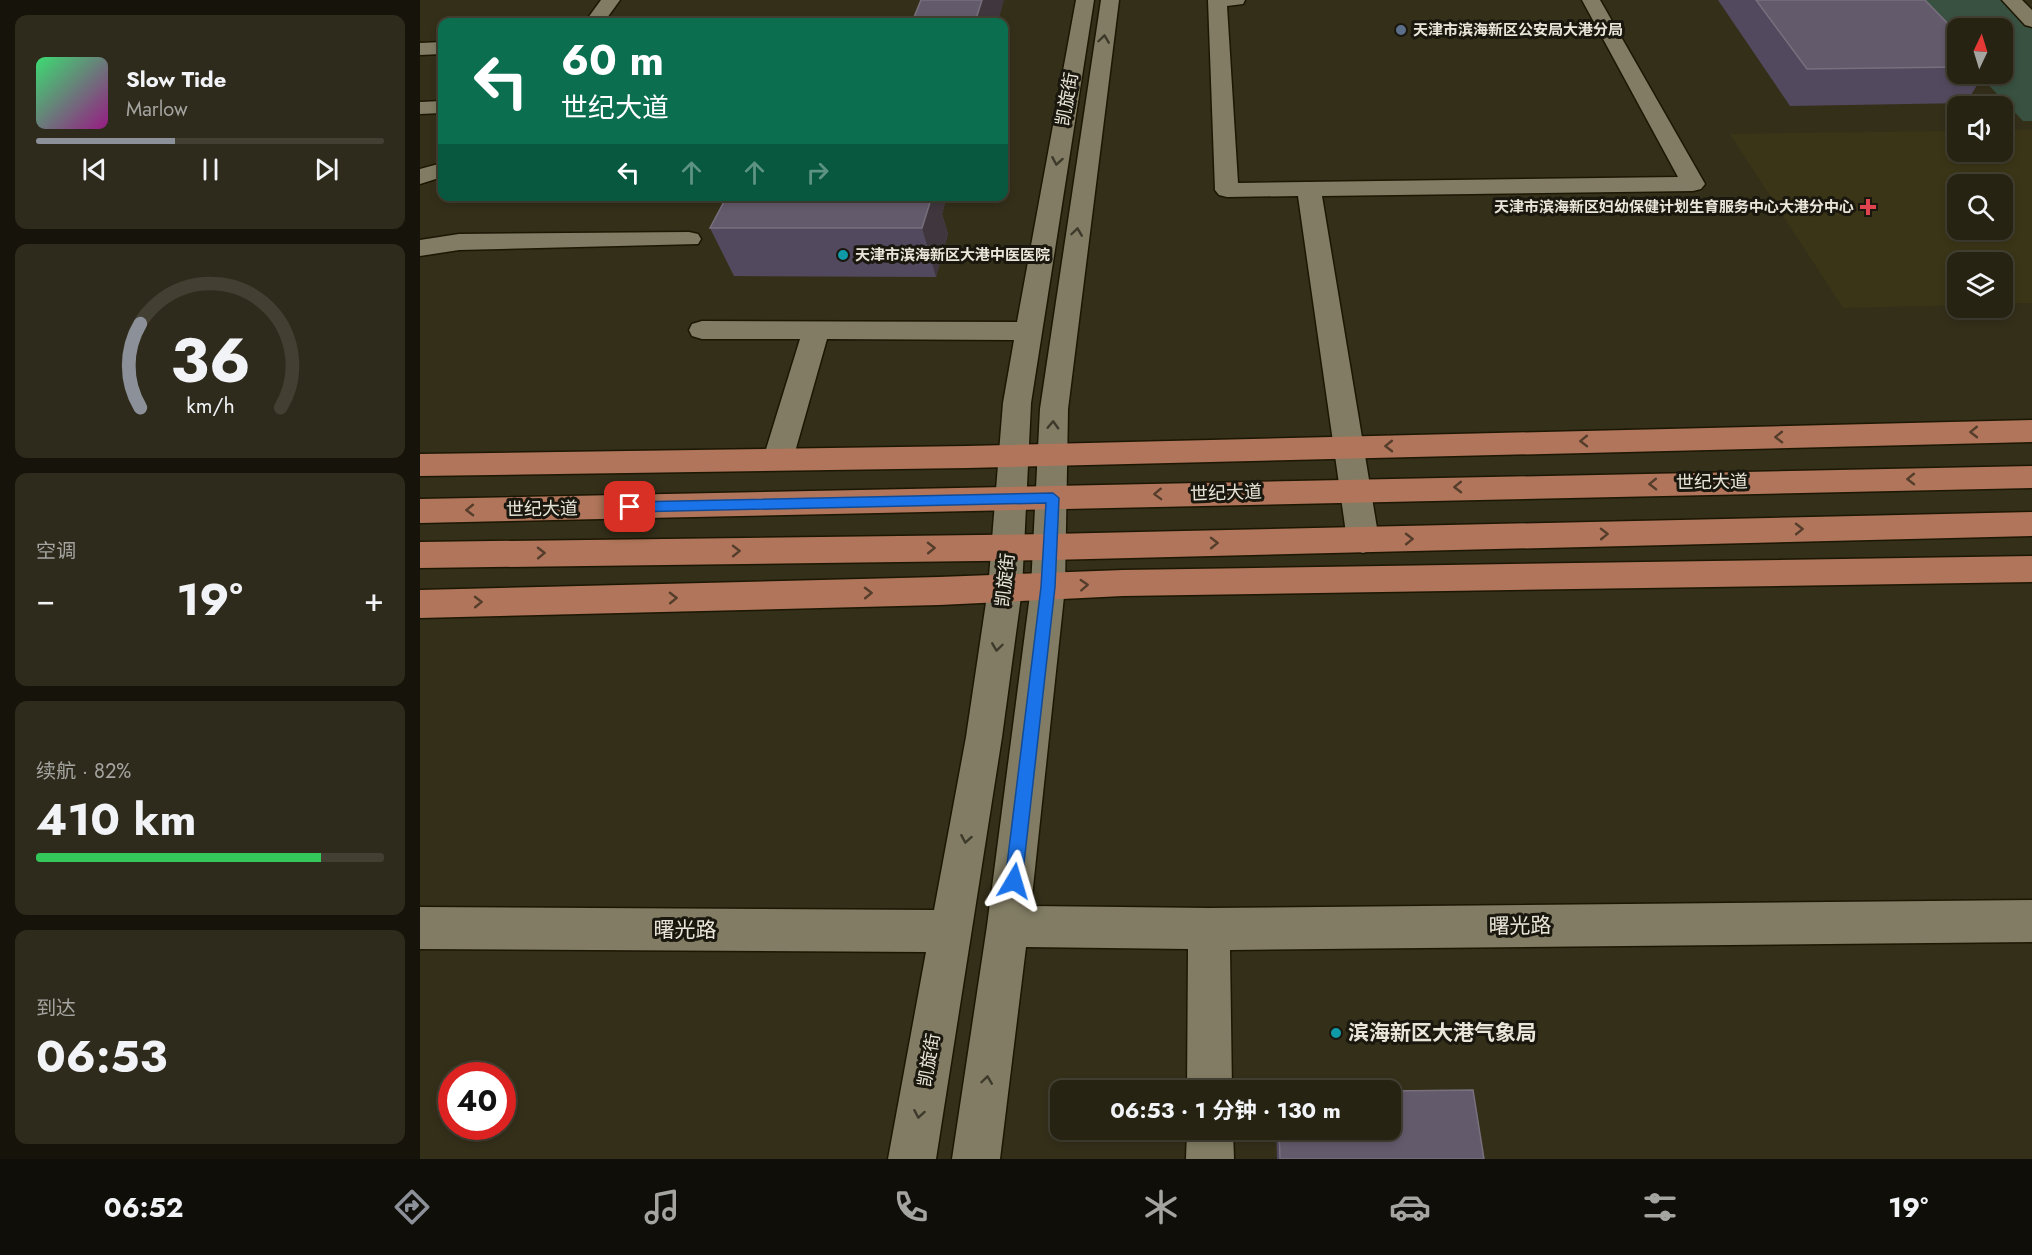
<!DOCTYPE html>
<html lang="zh">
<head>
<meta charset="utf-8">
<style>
	body { margin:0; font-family:Jost,"Noto Sans SC",sans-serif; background:#2f2b1c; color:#f1f3f6; height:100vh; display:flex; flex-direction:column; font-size:22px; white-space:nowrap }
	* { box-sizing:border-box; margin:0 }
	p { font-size:20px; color:#a4a4a0 }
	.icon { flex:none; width:33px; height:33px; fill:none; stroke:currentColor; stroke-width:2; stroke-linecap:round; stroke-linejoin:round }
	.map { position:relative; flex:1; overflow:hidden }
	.drawer { display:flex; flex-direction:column; gap:15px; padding:15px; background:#15130a; width:420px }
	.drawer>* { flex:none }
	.guide { position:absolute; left:18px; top:18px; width:570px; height:183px; border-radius:12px; box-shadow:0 3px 9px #0003,0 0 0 2px #434033; background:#0b6e4f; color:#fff; overflow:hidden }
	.needle { width:39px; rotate:4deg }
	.buttons { position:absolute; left:1527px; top:18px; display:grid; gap:12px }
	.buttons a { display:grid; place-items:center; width:66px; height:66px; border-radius:12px; background:#272313; box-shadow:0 3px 9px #0003,0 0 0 2px #434033; font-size:30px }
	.speed { position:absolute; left:18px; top:1062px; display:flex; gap:12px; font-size:30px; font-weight:700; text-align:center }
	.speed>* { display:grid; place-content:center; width:78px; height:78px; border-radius:50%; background:#272313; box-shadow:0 3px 9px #0003,0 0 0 2px #434033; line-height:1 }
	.speed .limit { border:9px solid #d22; background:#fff; color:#111 }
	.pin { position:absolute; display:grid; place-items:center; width:51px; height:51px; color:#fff; margin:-26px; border-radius:12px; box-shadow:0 3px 9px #0006 }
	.me { position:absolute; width:66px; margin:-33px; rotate:7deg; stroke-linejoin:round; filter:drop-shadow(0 0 4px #0008) }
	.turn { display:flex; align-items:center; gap:21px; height:126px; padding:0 24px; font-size:27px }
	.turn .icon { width:78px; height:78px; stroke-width:2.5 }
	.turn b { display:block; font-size:42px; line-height:51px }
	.lanes { display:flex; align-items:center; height:57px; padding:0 24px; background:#0003; justify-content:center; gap:30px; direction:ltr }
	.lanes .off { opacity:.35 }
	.big { font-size:45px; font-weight:700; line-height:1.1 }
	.drawer .card { flex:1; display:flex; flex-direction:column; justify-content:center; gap:9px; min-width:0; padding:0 21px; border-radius:12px; background:#2f2b1c }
	.drawer .dial { align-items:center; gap:0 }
	.dial svg { height:156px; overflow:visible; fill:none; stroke:#434033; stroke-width:7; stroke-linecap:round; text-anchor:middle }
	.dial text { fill:#f1f3f6; stroke:none }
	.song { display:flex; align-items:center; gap:18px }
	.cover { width:72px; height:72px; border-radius:9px; background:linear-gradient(135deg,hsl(140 70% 55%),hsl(310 70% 35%)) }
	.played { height:6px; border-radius:3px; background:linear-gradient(90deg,#8c9099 40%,#434033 40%) }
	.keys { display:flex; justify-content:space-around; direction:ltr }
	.heat { display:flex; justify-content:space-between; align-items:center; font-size:33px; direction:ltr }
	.charge { height:9px; border-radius:4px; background:linear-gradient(90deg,#34c759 82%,#434033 0) }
	.trip { position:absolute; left:630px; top:1080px; width:351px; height:60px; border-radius:12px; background:#272313; box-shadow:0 3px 9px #0003,0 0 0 2px #434033; font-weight:700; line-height:60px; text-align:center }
	.tabs { display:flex; height:96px; justify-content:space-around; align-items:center; background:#100e08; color:#a4a4a0 }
	.tabs .icon { width:42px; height:42px }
	.tabs .selected { color:#8c9099 }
	.tabs b { font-size:27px; color:#f1f3f6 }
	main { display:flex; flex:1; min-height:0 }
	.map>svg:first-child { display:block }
</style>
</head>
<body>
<main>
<section class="drawer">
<div class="card">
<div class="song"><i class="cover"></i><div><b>Slow Tide</b><p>Marlow</p></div></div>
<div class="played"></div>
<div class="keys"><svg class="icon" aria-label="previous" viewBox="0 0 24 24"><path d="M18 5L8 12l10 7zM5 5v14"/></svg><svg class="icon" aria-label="pause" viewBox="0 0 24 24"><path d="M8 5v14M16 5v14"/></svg><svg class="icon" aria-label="next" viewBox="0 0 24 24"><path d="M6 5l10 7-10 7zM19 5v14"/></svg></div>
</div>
<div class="card dial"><svg viewBox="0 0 100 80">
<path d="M14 69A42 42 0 1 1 86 69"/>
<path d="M14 69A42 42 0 0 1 14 26" stroke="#8c9099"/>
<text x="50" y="56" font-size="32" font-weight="700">36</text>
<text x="50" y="72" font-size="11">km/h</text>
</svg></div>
<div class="card"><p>空调</p>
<div class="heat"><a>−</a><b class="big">19°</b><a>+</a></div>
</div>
<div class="card"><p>续航 · 82%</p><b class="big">410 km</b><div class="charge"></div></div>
<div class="card"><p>到达</p><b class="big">06:53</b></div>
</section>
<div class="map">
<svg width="1612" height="1159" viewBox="0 0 1612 1159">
	<rect width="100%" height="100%" fill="#342f19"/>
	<!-- built -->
	<path fill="#3b3517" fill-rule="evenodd" d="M 1583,130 L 1612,130 L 1612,303 L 1583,303 L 1582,262 L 1538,262 L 1537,305 L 1423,308 L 1310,134 L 1537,131 L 1538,152 L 1582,152 ZM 1538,184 L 1582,184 L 1582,230 L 1538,230 Z"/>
	<!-- green -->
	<polygon fill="#385141" points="1489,0 1584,0 1612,28 1612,121 1603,121 1558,74 1582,74 1582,28 1538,28 1537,51"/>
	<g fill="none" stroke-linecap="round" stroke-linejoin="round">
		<defs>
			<g id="minor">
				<polygon points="181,0 200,0 184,22 165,22"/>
				<polygon points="656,0 674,0 611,403 602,589 582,737 516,1159 468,1159 506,952 0,949 0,907 514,910 546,737 568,589 583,403 594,340 407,339 373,459 369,467 358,470 347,467 343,459 380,339 282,339 272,336 269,330 272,324 282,321 597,322"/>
				<polygon points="681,0 699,0 648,409 645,587 611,906 789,908 1612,900 1612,942 810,950 812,1090 767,1090 768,949 606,947 580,1159 532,1159 567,926 611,587 620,409"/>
				<polygon points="788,0 825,0 823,4 807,6 818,183 1258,177 1162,0 1180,0 1285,184 1281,189 1273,191 902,196 959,540 954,549 943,553 932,549 927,540 878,196 807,197 799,195 795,190"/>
				<polygon points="1582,0 1602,0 1612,10 1612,27 1605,25"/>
				<polygon points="22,42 22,54 0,55 0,43"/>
				<polygon points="22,101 22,113 0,114 0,102"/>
				<polygon points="22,163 22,177 0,184 0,169"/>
				<polygon points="269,232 278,234 281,239 278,244 39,250 0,256 0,240 39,234"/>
				<polygon points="767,1130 813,1130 814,1159 766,1159"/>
			</g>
			<g id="major">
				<polygon points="1612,420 1612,442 547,468 0,476 0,454 547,446"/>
				<polygon points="1612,466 1612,488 0,523 0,499"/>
				<polygon points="1612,512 1612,536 630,560 0,568 0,542 630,534"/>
				<polygon points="1612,556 1612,582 703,596 519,605 0,618 0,590 519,577 703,570"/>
			</g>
		</defs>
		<!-- minor casing -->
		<use href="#minor" stroke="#1c1703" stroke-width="3"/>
		<!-- major casing -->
		<use href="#major" stroke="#1c1703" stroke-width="3"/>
		<!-- minor -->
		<use href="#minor" fill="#817c63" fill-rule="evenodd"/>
		<!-- major -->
		<use href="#major" fill="#b0755a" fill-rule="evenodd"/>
	</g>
	<!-- wall -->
	<g fill="#52495e">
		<polygon points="1298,0 1505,0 1538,34 1538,74 1564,74 1546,103 1370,106"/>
		<polygon points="307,196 527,196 522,214 528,234 516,277 314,276 290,228"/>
		<polygon points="856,1130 970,1130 1064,1159 857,1159"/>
	</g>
	<!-- shaded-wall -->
	<g fill="#3f373d">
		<polygon points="562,0 584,0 578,22 555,22"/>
		<polygon points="506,196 527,196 522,214 528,234 516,277 502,228"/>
	</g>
	<!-- building -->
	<g fill="#635a6b" stroke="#78707d" stroke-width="1.5">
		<polygon points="501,0 562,0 555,22 492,22"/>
		<polygon points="1336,0 1505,0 1538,34 1538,67 1387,69"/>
		<polygon points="307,196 512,196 502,228 290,228"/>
		<polygon points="1053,1090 1064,1159 860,1159 859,1130 970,1130 970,1091"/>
	</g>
	<!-- one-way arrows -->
	<defs><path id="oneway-chevron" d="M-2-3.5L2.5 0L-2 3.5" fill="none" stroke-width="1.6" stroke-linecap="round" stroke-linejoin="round" transform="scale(1.5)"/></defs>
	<g stroke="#3d3a2c">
		<use href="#oneway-chevron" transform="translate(684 39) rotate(-82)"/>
		<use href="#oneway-chevron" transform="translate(637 161) rotate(100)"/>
		<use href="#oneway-chevron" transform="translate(657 232) rotate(-82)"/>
		<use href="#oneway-chevron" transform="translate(633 425) rotate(-88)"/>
		<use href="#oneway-chevron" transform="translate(577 647) rotate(98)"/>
		<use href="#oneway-chevron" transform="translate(546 839) rotate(100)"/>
		<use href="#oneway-chevron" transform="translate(567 1080) rotate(-82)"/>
		<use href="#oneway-chevron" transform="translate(499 1114) rotate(100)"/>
	</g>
	<g stroke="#553d2c">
		<use href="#oneway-chevron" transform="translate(1554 432) rotate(179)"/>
		<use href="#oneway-chevron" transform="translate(1359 437) rotate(179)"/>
		<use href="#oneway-chevron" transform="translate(1164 441) rotate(179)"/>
		<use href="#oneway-chevron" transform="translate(969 446) rotate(179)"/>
		<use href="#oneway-chevron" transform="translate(1491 479) rotate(179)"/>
		<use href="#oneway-chevron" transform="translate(1233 484) rotate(179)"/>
		<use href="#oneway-chevron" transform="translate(1038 487) rotate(179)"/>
		<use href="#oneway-chevron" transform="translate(738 494) rotate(178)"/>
		<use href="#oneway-chevron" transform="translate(50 510) rotate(179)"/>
		<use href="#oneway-chevron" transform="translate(1379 529) rotate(-1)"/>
		<use href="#oneway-chevron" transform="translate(1184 534) rotate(-1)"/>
		<use href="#oneway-chevron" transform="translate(989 539) rotate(-1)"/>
		<use href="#oneway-chevron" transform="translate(794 543) rotate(-1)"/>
		<use href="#oneway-chevron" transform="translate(511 548) rotate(-1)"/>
		<use href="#oneway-chevron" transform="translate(316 551) rotate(-1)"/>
		<use href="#oneway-chevron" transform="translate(121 553) rotate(-1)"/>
		<use href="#oneway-chevron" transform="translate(664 585) rotate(-3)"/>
		<use href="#oneway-chevron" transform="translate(448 593) rotate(-1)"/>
		<use href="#oneway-chevron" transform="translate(253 598) rotate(-1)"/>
		<use href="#oneway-chevron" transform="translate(58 602) rotate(-1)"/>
	</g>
	<!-- route -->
	<polygon fill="#1a73e8" stroke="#114b97" stroke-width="1.5" points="633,493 639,498 635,587 602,881 599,886 594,889 588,886 585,881 621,587 626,503 210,512 204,507 210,502"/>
	<!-- markers -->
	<circle fill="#5c6f8a" stroke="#19170e" stroke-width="2" cx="981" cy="30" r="6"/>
	<path fill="#e0444e" stroke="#19170e" stroke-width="2" d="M1445 198h6v6h6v6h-6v6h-6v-6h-6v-6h6z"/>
	<g fill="#0f9aa8" stroke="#19170e" stroke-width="2">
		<circle cx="423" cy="255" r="6"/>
		<circle cx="916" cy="1033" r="6"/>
	</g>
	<g text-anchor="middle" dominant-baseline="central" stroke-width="6" stroke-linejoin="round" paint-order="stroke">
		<!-- far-poi labels -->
		<g font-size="15" font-weight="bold" fill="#e9e6d9" stroke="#19170e" text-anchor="start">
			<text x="993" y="30">天津市滨海新区公安局大港分局</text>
			<text x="1434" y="207" text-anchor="end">天津市滨海新区妇幼保健计划生育服务中心大港分中心</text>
			<text x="435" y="255">天津市滨海新区大港中医医院</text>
		</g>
		<!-- street labels -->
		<g font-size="18" fill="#e9e6d9" stroke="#19170e">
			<text transform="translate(647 99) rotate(-80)">凯旋街</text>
			<text transform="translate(1292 482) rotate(-1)">世纪大道</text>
			<text transform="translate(806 493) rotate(-2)">世纪大道</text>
			<text transform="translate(122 509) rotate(-1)">世纪大道</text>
			<text transform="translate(585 580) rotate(-84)">凯旋街</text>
			<text transform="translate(509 1060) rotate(-80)">凯旋街</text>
		</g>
		<!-- near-street labels -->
		<g font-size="21" fill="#e9e6d9" stroke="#19170e">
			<text transform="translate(1100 926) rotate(-1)">曙光路</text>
			<text x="265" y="930">曙光路</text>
		</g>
		<!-- near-poi labels -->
		<g font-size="21" font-weight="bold" fill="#e9e6d9" stroke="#19170e" text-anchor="start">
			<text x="928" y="1033">滨海新区大港气象局</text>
		</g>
	</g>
</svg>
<div class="buttons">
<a><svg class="needle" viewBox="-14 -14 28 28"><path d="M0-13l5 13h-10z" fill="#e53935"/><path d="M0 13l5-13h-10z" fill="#a4a4a0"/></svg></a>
<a><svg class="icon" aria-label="sound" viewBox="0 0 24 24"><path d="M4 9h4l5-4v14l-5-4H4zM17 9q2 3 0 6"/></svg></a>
<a><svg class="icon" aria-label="search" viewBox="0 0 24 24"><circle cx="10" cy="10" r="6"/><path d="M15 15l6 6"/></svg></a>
<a><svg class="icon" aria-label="layers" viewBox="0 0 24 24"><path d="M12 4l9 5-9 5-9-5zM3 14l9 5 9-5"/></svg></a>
</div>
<div class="speed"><div class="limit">40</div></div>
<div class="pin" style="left:210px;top:507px;background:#d93025"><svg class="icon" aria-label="arrive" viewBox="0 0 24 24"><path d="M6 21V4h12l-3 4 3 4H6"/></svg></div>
<svg class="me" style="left:594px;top:881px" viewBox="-20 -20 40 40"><path d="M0-17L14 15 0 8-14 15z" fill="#1a73e8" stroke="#fff" stroke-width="4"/></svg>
<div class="trip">06:53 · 1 分钟 · 130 m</div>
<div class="guide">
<div class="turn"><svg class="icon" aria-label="left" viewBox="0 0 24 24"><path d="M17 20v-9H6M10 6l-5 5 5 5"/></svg><div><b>60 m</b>世纪大道</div></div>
<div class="lanes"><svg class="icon" aria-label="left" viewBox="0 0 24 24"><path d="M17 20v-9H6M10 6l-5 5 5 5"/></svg><svg class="icon off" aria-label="ahead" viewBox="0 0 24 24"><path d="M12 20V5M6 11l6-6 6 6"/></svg><svg class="icon off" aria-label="ahead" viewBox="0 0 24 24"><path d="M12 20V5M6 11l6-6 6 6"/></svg><svg class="icon off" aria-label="right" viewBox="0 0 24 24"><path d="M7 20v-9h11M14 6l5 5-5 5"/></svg></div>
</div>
</div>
</main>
<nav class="tabs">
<b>06:52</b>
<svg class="icon selected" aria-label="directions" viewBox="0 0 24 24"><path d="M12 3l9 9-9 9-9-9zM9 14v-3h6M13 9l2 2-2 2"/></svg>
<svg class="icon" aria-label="music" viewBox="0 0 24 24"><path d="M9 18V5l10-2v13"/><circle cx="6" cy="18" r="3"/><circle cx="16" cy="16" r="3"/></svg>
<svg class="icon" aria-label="phone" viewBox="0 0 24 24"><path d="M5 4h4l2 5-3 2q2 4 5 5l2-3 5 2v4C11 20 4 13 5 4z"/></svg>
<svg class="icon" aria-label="climate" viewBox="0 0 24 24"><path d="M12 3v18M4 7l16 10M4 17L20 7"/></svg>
<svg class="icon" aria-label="car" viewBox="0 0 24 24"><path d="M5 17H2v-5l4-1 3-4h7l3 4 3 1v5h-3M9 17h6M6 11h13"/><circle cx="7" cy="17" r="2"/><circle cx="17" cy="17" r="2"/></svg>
<svg class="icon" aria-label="filters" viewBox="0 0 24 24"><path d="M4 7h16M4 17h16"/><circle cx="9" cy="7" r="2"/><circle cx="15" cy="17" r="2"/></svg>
<b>19°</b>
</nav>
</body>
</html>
